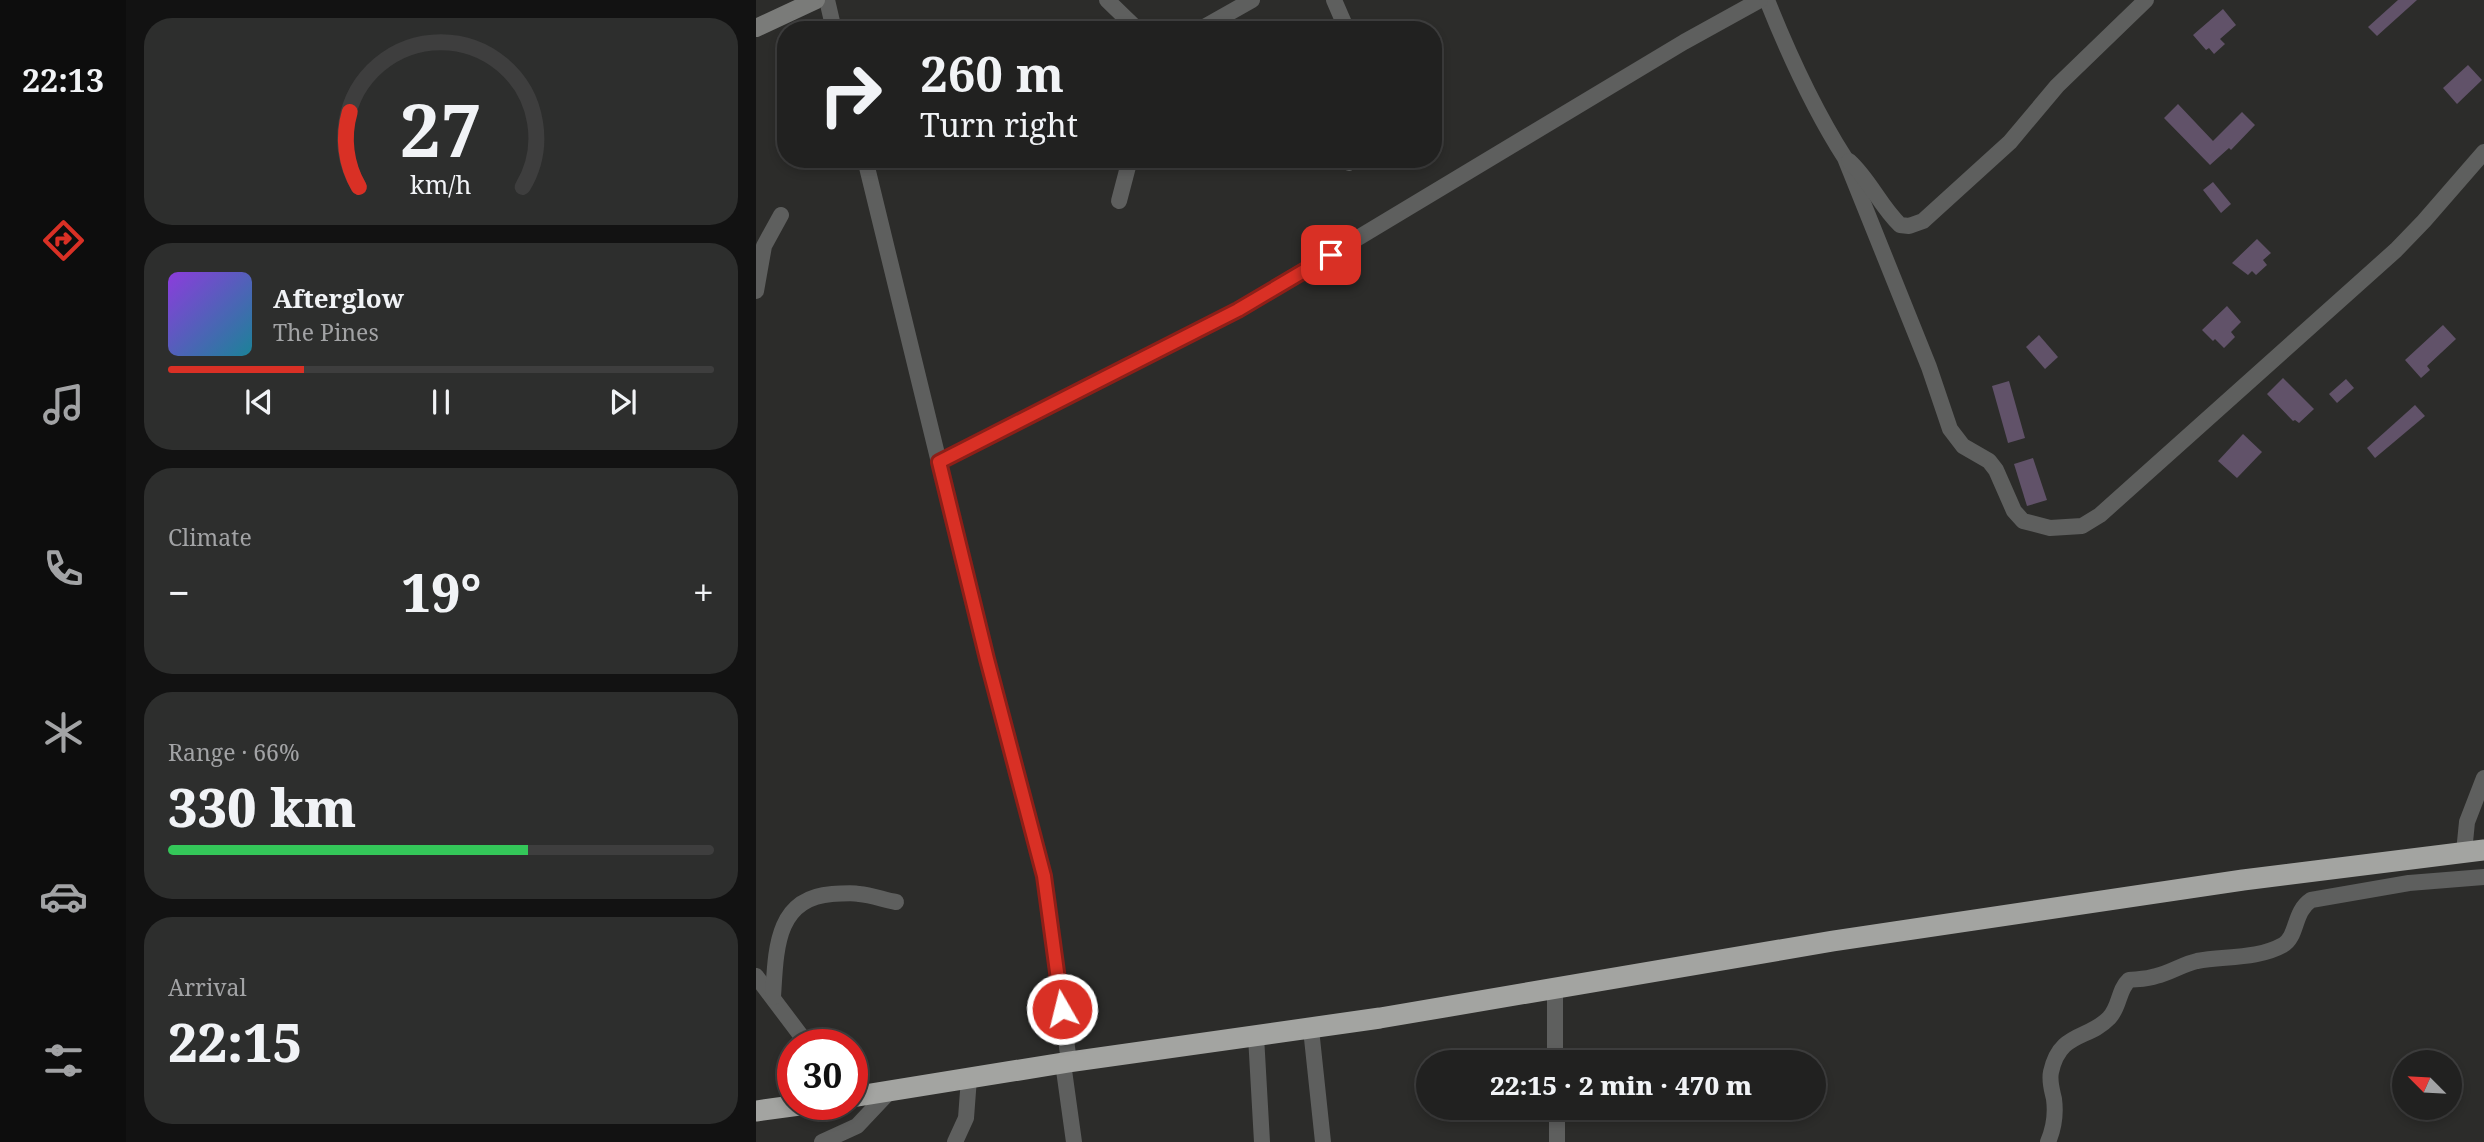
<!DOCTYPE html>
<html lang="en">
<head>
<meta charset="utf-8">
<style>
	body { margin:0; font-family:"Noto Serif",serif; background:#2d2e2d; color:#f1f3f6; height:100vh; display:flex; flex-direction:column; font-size:26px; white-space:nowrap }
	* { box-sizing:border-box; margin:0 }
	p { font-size:23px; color:#a2a3a5 }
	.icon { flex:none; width:38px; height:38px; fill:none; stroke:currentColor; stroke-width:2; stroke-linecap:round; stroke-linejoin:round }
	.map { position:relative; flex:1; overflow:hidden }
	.details { display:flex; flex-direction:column; gap:18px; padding:18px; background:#121212; width:630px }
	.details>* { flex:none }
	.top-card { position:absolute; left:21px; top:21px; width:665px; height:147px; border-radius:28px; box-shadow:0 4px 10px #0003,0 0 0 2px #3e3e3e; background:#212120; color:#f1f3f6; overflow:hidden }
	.needle { width:46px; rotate:294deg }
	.fabs { position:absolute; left:1636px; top:1050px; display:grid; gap:14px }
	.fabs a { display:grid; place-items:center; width:70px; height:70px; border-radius:50%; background:#212120; box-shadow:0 4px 10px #0003,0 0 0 2px #3e3e3e; font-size:35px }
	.speed { position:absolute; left:21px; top:1029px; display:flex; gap:14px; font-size:35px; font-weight:700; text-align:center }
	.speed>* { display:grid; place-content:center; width:91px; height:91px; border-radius:50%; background:#212120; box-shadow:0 4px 10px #0003,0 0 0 2px #3e3e3e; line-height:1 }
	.speed .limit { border:10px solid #d22; background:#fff; color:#111 }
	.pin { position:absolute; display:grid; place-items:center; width:60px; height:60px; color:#fff; margin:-30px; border-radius:14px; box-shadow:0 4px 10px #0006 }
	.me { position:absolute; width:77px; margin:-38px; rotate:352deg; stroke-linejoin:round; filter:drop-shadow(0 0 5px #0008) }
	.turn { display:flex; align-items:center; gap:24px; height:147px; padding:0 28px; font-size:32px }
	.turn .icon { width:91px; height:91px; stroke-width:2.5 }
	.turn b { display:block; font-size:49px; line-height:60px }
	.big { font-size:52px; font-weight:800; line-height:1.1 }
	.details .widget { flex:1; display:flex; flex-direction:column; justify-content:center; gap:10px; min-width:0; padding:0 24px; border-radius:28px; background:#2d2e2d }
	.details .dial { align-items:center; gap:0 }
	.dial svg { height:182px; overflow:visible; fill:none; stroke:#3e3e3e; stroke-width:7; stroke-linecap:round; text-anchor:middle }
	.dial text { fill:#f1f3f6; stroke:none }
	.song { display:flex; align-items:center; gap:21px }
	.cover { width:84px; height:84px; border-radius:10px; background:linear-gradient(135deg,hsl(270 70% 55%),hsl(190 70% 35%)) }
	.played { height:7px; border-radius:4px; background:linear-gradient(90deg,#d93025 25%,#3e3e3e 25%) }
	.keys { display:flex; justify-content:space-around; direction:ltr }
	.heat { display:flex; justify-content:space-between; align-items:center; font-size:38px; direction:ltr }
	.charge { height:10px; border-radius:5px; background:linear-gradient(90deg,#34c759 66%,#3e3e3e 0) }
	.trip { position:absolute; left:660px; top:1050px; width:410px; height:70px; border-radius:35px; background:#212120; box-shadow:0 4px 10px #0003,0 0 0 2px #3e3e3e; font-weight:800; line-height:70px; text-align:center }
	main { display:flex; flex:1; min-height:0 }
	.tabs { display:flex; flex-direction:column; width:126px; justify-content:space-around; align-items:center; background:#0d0d0d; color:#a2a3a5 }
	.tabs .icon { width:49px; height:49px }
	.tabs .active { color:#d93025 }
	.tabs b { font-size:32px; color:#f1f3f6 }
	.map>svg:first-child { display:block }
</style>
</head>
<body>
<main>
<nav class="tabs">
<b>22:13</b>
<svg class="icon active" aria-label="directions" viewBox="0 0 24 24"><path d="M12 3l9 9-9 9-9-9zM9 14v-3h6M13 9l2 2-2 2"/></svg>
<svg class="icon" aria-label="music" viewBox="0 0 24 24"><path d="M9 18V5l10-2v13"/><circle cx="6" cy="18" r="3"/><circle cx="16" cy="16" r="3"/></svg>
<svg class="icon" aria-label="phone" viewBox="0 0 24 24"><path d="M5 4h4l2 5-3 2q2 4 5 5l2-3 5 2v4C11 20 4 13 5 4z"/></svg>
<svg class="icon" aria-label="climate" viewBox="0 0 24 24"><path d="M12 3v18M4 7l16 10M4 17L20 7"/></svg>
<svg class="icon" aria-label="car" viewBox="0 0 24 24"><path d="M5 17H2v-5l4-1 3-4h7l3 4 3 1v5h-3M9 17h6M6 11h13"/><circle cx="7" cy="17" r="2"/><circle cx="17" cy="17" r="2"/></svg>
<svg class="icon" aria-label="filters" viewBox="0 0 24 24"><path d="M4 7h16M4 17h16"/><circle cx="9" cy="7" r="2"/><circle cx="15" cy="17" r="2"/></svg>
</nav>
<section class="details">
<div class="widget dial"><svg viewBox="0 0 100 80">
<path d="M14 69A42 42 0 1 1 86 69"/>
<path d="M14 69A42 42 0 0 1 10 36" stroke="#d93025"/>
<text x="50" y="56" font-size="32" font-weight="700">27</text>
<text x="50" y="72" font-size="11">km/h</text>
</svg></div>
<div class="widget">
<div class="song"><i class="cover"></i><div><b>Afterglow</b><p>The Pines</p></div></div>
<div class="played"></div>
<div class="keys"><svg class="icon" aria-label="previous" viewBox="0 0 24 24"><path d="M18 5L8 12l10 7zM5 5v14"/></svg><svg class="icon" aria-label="pause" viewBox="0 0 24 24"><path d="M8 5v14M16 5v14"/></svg><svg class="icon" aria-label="next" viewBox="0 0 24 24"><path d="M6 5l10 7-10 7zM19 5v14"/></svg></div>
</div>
<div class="widget"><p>Climate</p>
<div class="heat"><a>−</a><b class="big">19°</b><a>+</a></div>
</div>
<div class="widget"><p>Range · 66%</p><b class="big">330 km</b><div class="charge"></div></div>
<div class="widget"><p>Arrival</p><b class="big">22:15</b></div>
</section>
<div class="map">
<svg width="1728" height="1142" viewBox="0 0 1728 1142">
	<rect width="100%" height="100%" fill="#2c2c2a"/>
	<!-- building -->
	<g fill="#615269">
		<polygon points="1642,0 1661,0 1621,36 1612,27"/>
		<polygon points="1467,9 1480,25 1464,39 1469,44 1458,54 1453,48 1450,50 1437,35"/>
		<polygon points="1712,65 1726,80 1701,104 1687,88"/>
		<polygon points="1422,104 1457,141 1486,112 1499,125 1475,150 1473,148 1454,165 1408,118"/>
		<polygon points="1457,182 1475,204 1465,213 1447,190"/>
		<polygon points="1501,239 1515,253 1507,260 1511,265 1500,275 1496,271 1492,275 1476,263"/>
		<polygon points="1471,306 1485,322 1475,332 1479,337 1468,348 1459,339 1457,341 1446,330"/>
		<polygon points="1687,325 1700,339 1671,366 1674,370 1665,378 1649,360"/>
		<polygon points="1283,335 1302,357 1289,369 1270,347"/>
		<polygon points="1527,378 1558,409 1543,423 1539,420 1537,421 1511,394"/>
		<polygon points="1590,379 1598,388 1581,403 1573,394"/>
		<polygon points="1253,381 1269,438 1252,443 1236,386"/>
		<polygon points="1659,405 1669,416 1619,458 1611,448"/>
		<polygon points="1487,434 1506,452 1481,478 1462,461"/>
		<polygon points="1277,458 1291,500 1271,506 1258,464"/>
	</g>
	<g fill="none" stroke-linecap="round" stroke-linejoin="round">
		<!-- street -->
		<g stroke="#5e5f5e" stroke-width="16">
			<polyline points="71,0 78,30"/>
			<polyline points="351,0 382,30"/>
			<polyline points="578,0 591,30"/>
			<path d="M 1011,0 C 1033,55 1057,108 1089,158 L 1173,367 L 1194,429 L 1207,446 L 1233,461 L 1240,470 L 1258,511 L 1267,521 L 1294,528 L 1326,526 L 1344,515 L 1640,250 L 1668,221 L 1728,152"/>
			<polyline points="443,30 496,0"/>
			<polyline points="109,159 231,659 288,876 313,1062"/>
			<polyline points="592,159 593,163"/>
			<path d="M 1093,161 C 1114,180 1124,206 1144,225 L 1153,226 L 1167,221 L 1254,142 L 1301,86 L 1390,0"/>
			<polyline points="363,201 374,159"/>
			<polyline points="0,291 8,246 25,215"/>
			<polyline points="183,462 482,310 928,42 1004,0"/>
			<polyline points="1708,852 1711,822 1728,778"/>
			<polyline points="0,976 52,1045"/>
			<path d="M 17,997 C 20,951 19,898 76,894 C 85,894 95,892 103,894 C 116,895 128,900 140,902"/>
			<polyline points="555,1029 567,1142"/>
			<polyline points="500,1036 506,1142"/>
			<polyline points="799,1062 799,987"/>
			<polyline points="307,1063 318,1142"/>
			<polyline points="801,1108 801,1142"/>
			<polyline points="66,1142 101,1126 134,1091"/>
			<polyline points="199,1142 210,1118 213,1078"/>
			<path d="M 1292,1142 C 1298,1128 1300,1114 1298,1099 C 1296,1090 1293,1081 1295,1072 C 1304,1031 1332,1040 1353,1018 C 1364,1007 1362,990 1373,980 C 1382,979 1392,979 1400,976 C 1414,973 1427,964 1441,961 C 1469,956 1502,959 1527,945 C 1542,936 1537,912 1555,900 L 1653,883 L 1728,877"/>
		</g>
		<!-- secondary -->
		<polyline stroke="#7a7b79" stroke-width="18" points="0,28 60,0"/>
		<!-- highway -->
		<g stroke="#a3a4a1" stroke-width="21">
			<polyline points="96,1097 313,1062 624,1018 1077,941 1487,880 1728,850"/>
			<polyline points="0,1111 51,1104"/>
		</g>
	</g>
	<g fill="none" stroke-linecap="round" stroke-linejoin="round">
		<defs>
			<polyline id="route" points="306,1009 288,876 231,659 183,462 482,310 575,255"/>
		</defs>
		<!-- route casing -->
		<use href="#route" stroke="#8d1f18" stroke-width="18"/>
		<!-- route -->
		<use href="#route" stroke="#d93025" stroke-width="12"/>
	</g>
</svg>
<div class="fabs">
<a><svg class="needle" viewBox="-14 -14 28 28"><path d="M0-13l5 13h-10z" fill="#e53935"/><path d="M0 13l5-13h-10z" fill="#a2a3a5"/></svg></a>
</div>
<div class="speed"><div class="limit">30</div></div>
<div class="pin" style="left:575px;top:255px;background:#d93025"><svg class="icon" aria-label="arrive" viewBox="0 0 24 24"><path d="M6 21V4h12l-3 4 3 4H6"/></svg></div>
<svg class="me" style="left:306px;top:1009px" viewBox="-20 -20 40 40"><circle r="17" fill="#d93025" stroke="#fff" stroke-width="3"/><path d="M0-11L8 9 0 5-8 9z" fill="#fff"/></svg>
<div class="trip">22:15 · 2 min · 470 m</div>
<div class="top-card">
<div class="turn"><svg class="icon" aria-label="right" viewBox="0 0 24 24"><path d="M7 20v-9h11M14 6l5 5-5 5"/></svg><div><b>260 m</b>Turn right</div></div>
</div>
</div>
</main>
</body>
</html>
